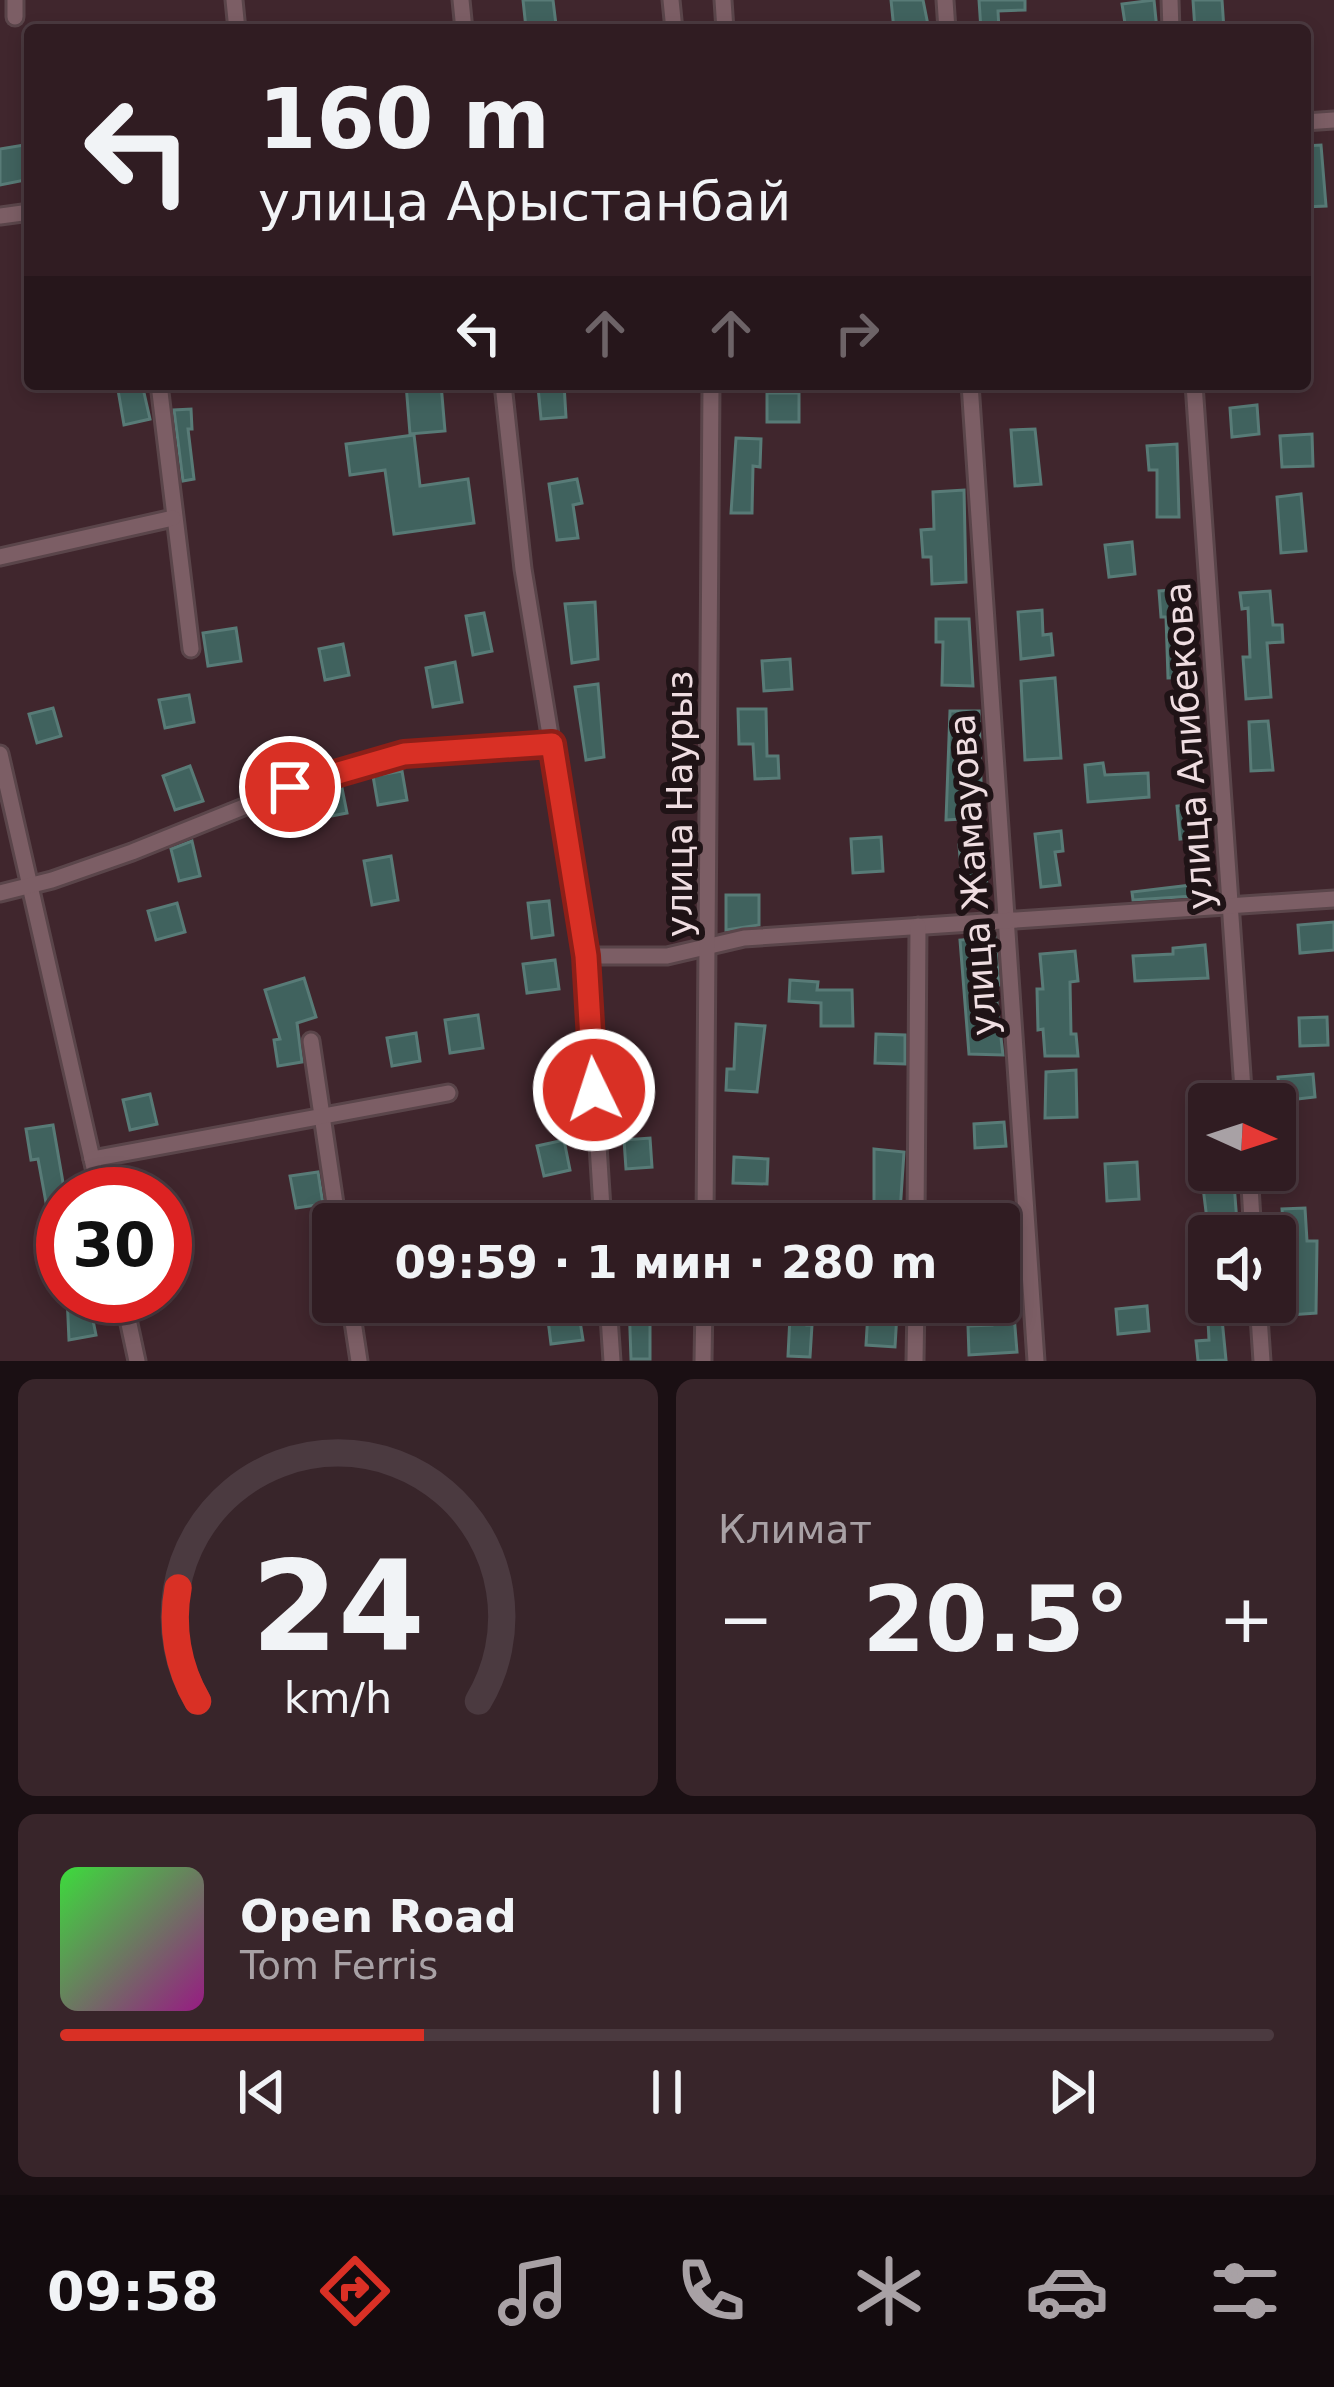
<!DOCTYPE html>
<html lang="ru">
<head>
<meta charset="utf-8">
<style>
	body { margin:0; font-family:"DejaVu Sans",sans-serif; background:#38252a; color:#f1f3f6; height:100vh; display:flex; flex-direction:column; font-size:45px; white-space:nowrap }
	* { box-sizing:border-box; margin:0 }
	p { font-size:39px; color:#a8a1a5 }
	.icon { flex:none; width:66px; height:66px; fill:none; stroke:currentColor; stroke-width:2; stroke-linecap:round; stroke-linejoin:round }
	.map { position:relative; height:1361px; overflow:hidden }
	.sheet { display:flex; flex-direction:column; gap:18px; padding:18px; background:#1a0f13; flex:1 }
	.sheet>* { flex:none }
	.top-card { position:absolute; left:24px; top:24px; width:1287px; height:366px; border-radius:12px; box-shadow:0 6px 18px #0003,0 0 0 3px #4b3a40; background:#301c22; color:#f1f3f6; overflow:hidden }
	.needle { width:78px; rotate:93deg }
	.buttons { position:absolute; left:1188px; top:1083px; display:grid; gap:24px }
	.buttons a { display:grid; place-items:center; width:108px; height:108px; border-radius:12px; background:#301c22; box-shadow:0 6px 18px #0003,0 0 0 3px #4b3a40; font-size:60px }
	.speed { position:absolute; left:36px; top:1167px; display:flex; gap:24px; font-size:60px; font-weight:700; text-align:center }
	.speed>* { display:grid; place-content:center; width:156px; height:156px; border-radius:50%; background:#301c22; box-shadow:0 6px 18px #0003,0 0 0 3px #4b3a40; line-height:1 }
	.speed .limit { border:18px solid #d22; background:#fff; color:#111 }
	.pin { position:absolute; display:grid; place-items:center; width:102px; height:102px; color:#fff; margin:-51px; border:6px solid #fff; border-radius:50%; box-shadow:0 3px 12px #0007 }
	.me { position:absolute; width:132px; margin:-66px; rotate:356deg; stroke-linejoin:round; filter:drop-shadow(0 0 9px #0008) }
	.turn { display:flex; align-items:center; gap:42px; height:252px; padding:0 36px; font-size:54px }
	.turn .icon { width:156px; height:156px; stroke-width:2.5 }
	.turn b { display:block; font-size:84px; line-height:102px }
	.lanes { display:flex; align-items:center; height:114px; padding:0 36px; background:#0003; justify-content:center; gap:60px; direction:ltr }
	.lanes .off { opacity:.35 }
	.big { font-size:90px; font-weight:600; line-height:1.1 }
	.sheet .widget { flex:1; display:flex; flex-direction:column; justify-content:center; gap:18px; min-width:0; padding:0 42px; border-radius:18px; background:#38252a }
	.sheet .dial { align-items:center; gap:0 }
	.dial svg { height:312px; overflow:visible; fill:none; stroke:#4b3a40; stroke-width:7; stroke-linecap:round; text-anchor:middle }
	.dial text { fill:#f1f3f6; stroke:none }
	.song { display:flex; align-items:center; gap:36px }
	.cover { width:144px; height:144px; border-radius:18px; background:linear-gradient(135deg,hsl(120 70% 55%),hsl(310 70% 35%)) }
	.played { height:12px; border-radius:6px; background:linear-gradient(90deg,#d93025 30%,#4b3a40 30%) }
	.keys { display:flex; justify-content:space-around; direction:ltr }
	.heat { display:flex; justify-content:space-between; align-items:center; font-size:66px; direction:ltr }
	.sheet .tiles { flex:1; display:grid; gap:18px; grid-template-columns:1fr 1fr }
	.widget:last-child { grid-column:span 2 }
	.trip { position:absolute; left:312px; top:1203px; width:708px; height:120px; border-radius:12px; background:#301c22; box-shadow:0 6px 18px #0003,0 0 0 3px #4b3a40; font-weight:600; line-height:120px; text-align:center }
	.dock { display:flex; height:192px; justify-content:space-around; align-items:center; background:#130b0e; color:#a8a1a5 }
	.dock .icon { width:84px; height:84px }
	.dock .selected { color:#d93025 }
	.dock b { font-size:54px; color:#f1f3f6 }
	.map>svg:first-child { display:block }
</style>
</head>
<body>
<div class="map">
<svg width="1334" height="1361" viewBox="0 0 1334 1361">
	<rect width="100%" height="100%" fill="#40262d"/>
	<!-- building -->
	<g fill="#40625e" stroke="#587b77" stroke-width="3">
		<polygon points="523,0 553,0 556,25 526,28"/>
		<polygon points="891,0 923,0 929,30 894,30"/>
		<polygon points="979,0 1025,0 1025,10 998,11 999,30 981,30"/>
		<polygon points="1154,0 1157,30 1126,30 1122,4"/>
		<polygon points="1193,0 1222,0 1224,30 1195,30"/>
		<polygon points="30,144 30,179 0,185 0,149"/>
		<polygon points="1321,145 1326,206 1305,207 1305,146"/>
		<polygon points="117,384 142,384 150,419 124,425"/>
		<polygon points="406,384 441,384 445,431 410,434"/>
		<polygon points="564,384 566,417 541,419 538,387"/>
		<rect x="767" y="393" width="32" height="29"/>
		<polygon points="1257,405 1259,434 1232,437 1230,408"/>
		<polygon points="191,409 192,429 188,429 194,479 183,481 174,410"/>
		<polygon points="1035,429 1041,484 1015,486 1011,430"/>
		<polygon points="1312,434 1313,466 1282,467 1280,436"/>
		<polygon points="414,435 420,486 468,479 474,523 394,534 385,470 350,475 346,444"/>
		<polygon points="736,438 761,439 760,467 753,466 752,513 731,513"/>
		<polygon points="1177,444 1179,517 1157,517 1157,470 1149,470 1147,446"/>
		<polygon points="577,479 582,503 573,505 578,538 557,540 549,484"/>
		<polygon points="964,490 966,582 932,584 931,557 923,557 921,530 934,529 933,492"/>
		<polygon points="1301,494 1306,551 1281,553 1277,497"/>
		<polygon points="1132,542 1135,574 1109,577 1105,545"/>
		<polygon points="1192,589 1196,677 1168,678 1166,617 1161,617 1159,591"/>
		<polygon points="1270,591 1273,625 1282,625 1283,642 1267,643 1271,697 1246,699 1243,657 1250,657 1248,608 1242,609 1240,593"/>
		<polygon points="595,602 598,659 572,663 565,604"/>
		<polygon points="1042,610 1043,635 1051,634 1053,655 1021,659 1018,612"/>
		<polygon points="484,613 492,651 473,655 466,616"/>
		<polygon points="936,619 969,619 973,686 942,685 943,642 936,642"/>
		<polygon points="236,628 241,661 208,666 203,633"/>
		<polygon points="343,644 349,675 325,680 319,649"/>
		<polygon points="790,659 792,689 764,691 762,661"/>
		<polygon points="455,662 462,702 433,707 426,668"/>
		<polygon points="1055,678 1061,758 1025,760 1021,681"/>
		<polygon points="598,684 604,757 586,760 575,687"/>
		<polygon points="189,695 194,722 165,728 159,700"/>
		<polygon points="53,708 61,736 37,743 29,714"/>
		<polygon points="738,709 766,709 767,756 778,756 779,778 755,779 753,744 739,744"/>
		<polygon points="950,711 979,711 982,818 946,820"/>
		<polygon points="1268,721 1273,770 1251,771 1249,722"/>
		<polygon points="1103,763 1105,775 1148,773 1149,797 1088,802 1085,765"/>
		<polygon points="190,766 203,801 175,810 163,776"/>
		<polygon points="402,771 407,800 378,805 373,776"/>
		<polygon points="341,783 347,813 321,818 315,791"/>
		<polygon points="1206,803 1209,836 1180,839 1177,806"/>
		<polygon points="1061,831 1063,851 1055,852 1060,885 1041,887 1035,834"/>
		<polygon points="881,837 883,871 853,873 851,839"/>
		<polygon points="192,841 200,876 179,881 171,849"/>
		<polygon points="985,843 987,892 963,893 959,845"/>
		<polygon points="391,856 398,900 372,905 364,861"/>
		<polygon points="1208,883 1209,895 1133,900 1132,892"/>
		<polygon points="726,895 759,895 759,925 726,930"/>
		<polygon points="549,901 553,935 532,938 528,903"/>
		<polygon points="177,903 185,932 156,940 148,911"/>
		<polygon points="1334,922 1334,950 1300,953 1298,925"/>
		<polygon points="995,937 999,985 995,986 1003,1055 969,1054 960,940"/>
		<polygon points="1205,945 1208,978 1135,981 1133,956 1173,954 1173,948"/>
		<polygon points="1075,951 1078,981 1070,982 1071,1034 1076,1034 1078,1056 1045,1056 1043,1029 1038,1030 1037,989 1043,989 1040,954"/>
		<polygon points="555,960 559,989 527,993 523,964"/>
		<polygon points="304,978 316,1017 297,1023 302,1062 278,1066 274,1040 280,1039 265,990"/>
		<polygon points="790,980 818,982 817,990 852,990 853,1026 821,1026 821,1003 789,1001"/>
		<polygon points="478,1015 483,1048 450,1053 445,1020"/>
		<polygon points="1327,1017 1328,1045 1300,1046 1299,1018"/>
		<polygon points="736,1024 765,1026 757,1092 726,1090 727,1069 734,1069"/>
		<polygon points="416,1033 420,1061 392,1066 387,1038"/>
		<polygon points="876,1034 905,1035 905,1064 875,1063"/>
		<polygon points="1076,1070 1077,1117 1045,1118 1046,1072"/>
		<polygon points="1313,1074 1315,1097 1280,1101 1278,1077"/>
		<polygon points="150,1094 157,1124 130,1130 123,1100"/>
		<polygon points="1004,1122 1006,1146 975,1148 974,1124"/>
		<polygon points="53,1125 65,1194 63,1205 47,1208 38,1159 31,1160 26,1129"/>
		<polygon points="650,1138 652,1167 626,1169 624,1140"/>
		<polygon points="564,1140 570,1170 544,1176 537,1146"/>
		<polygon points="874,1149 904,1152 900,1212 874,1210"/>
		<polygon points="734,1157 768,1159 767,1184 733,1183"/>
		<polygon points="1137,1162 1139,1199 1107,1201 1105,1164"/>
		<polygon points="1233,1170 1238,1236 1209,1236 1201,1171"/>
		<polygon points="318,1172 323,1204 296,1208 290,1176"/>
		<polygon points="172,1202 177,1238 172,1239 182,1276 165,1280 165,1203"/>
		<polygon points="1305,1208 1307,1241 1317,1241 1316,1313 1290,1315 1288,1234 1284,1234 1282,1209"/>
		<polygon points="999,1273 1016,1273 1018,1302 1013,1302 1017,1352 969,1355 968,1326 992,1325 991,1302 999,1302"/>
		<polygon points="67,1296 88,1296 96,1335 69,1340"/>
		<polygon points="629,1302 650,1302 650,1359 631,1359"/>
		<polygon points="776,1302 808,1302 807,1325 812,1325 810,1357 788,1356 790,1316 776,1316"/>
		<polygon points="1207,1302 1237,1302 1238,1318 1222,1319 1226,1360 1198,1361 1196,1341 1209,1340"/>
		<polygon points="1147,1306 1149,1331 1118,1334 1116,1309"/>
		<polygon points="868,1312 897,1313 895,1347 866,1345"/>
		<polygon points="579,1315 583,1340 551,1344 548,1320"/>
	</g>
	<g fill="none" stroke-linecap="round" stroke-linejoin="round">
		<defs>
			<g id="minor">
				<polyline points="15,0 15,17"/>
				<polyline points="234,0 237,30"/>
				<polyline points="461,0 464,30"/>
				<polyline points="671,0 674,30"/>
				<polyline points="723,0 725,30"/>
				<polyline points="945,0 947,30"/>
				<polyline points="1170,0 1171,30"/>
				<polyline points="1305,122 1334,120"/>
				<polyline points="0,216 30,212"/>
				<polyline points="159,384 191,649"/>
				<polyline points="503,384 523,569 586,956 603,1224"/>
				<polyline points="970,384 1036,1361"/>
				<polyline points="1194,384 1244,1104"/>
				<polyline points="0,557 173,518"/>
				<polyline points="0,754 100,1194"/>
				<polyline points="0,893 52,880 132,852 323,775 404,754 552,744"/>
				<polyline points="586,956 667,956 744,938 1334,899"/>
				<polyline points="311,1041 338,1224"/>
				<polyline points="92,1159 448,1093"/>
				<polyline points="1249,1170 1253,1236"/>
				<polyline points="705,1224 711,384"/>
				<polyline points="916,1224 918,926"/>
				<polyline points="123,1296 137,1361"/>
				<polyline points="350,1302 359,1361"/>
				<polyline points="608,1302 612,1361"/>
				<polyline points="1258,1302 1262,1361"/>
				<polyline points="703,1361 704,1302"/>
				<polyline points="915,1361 916,1302"/>
			</g>
		</defs>
		<!-- minor casing -->
		<use href="#minor" stroke="#5a454a" stroke-width="21"/>
		<!-- minor -->
		<use href="#minor" stroke="#7c5e65" stroke-width="15"/>
	</g>
	<g fill="none" stroke-linecap="round" stroke-linejoin="round">
		<defs>
			<polyline id="route" points="290,787 404,754 552,744 586,956 594,1090"/>
		</defs>
		<!-- route casing -->
		<use href="#route" stroke="#8d1f18" stroke-width="30"/>
		<!-- route -->
		<use href="#route" stroke="#d93025" stroke-width="21"/>
	</g>
	<g text-anchor="middle" dominant-baseline="central" stroke-width="12" stroke-linejoin="round" paint-order="stroke">
		<!-- street labels -->
		<g font-size="36" fill="#efdde1" stroke="#1f1316">
			<text transform="translate(1189 746) rotate(-94)">улица Алибекова</text>
			<text transform="translate(679 804) rotate(-90)">улица Наурыз</text>
			<text transform="translate(973 875) rotate(-94)">улица Жамауова</text>
		</g>
	</g>
</svg>
<div class="buttons">
<a><svg class="needle" viewBox="-14 -14 28 28"><path d="M0-13l5 13h-10z" fill="#e53935"/><path d="M0 13l5-13h-10z" fill="#a8a1a5"/></svg></a>
<a><svg class="icon" aria-label="sound" viewBox="0 0 24 24"><path d="M4 9h4l5-4v14l-5-4H4zM17 9q2 3 0 6"/></svg></a>
</div>
<div class="speed"><div class="limit">30</div></div>
<div class="pin" style="left:290px;top:787px;background:#d93025"><svg class="icon" aria-label="arrive" viewBox="0 0 24 24"><path d="M6 21V4h12l-3 4 3 4H6"/></svg></div>
<svg class="me" style="left:594px;top:1090px" viewBox="-20 -20 40 40"><circle r="17" fill="#d93025" stroke="#fff" stroke-width="3"/><path d="M0-11L8 9 0 5-8 9z" fill="#fff"/></svg>
<div class="trip">09:59 · 1 мин · 280 m</div>
<div class="top-card">
<div class="turn"><svg class="icon" aria-label="left" viewBox="0 0 24 24"><path d="M17 20v-9H6M10 6l-5 5 5 5"/></svg><div><b>160 m</b>улица Арыстанбай</div></div>
<div class="lanes"><svg class="icon" aria-label="left" viewBox="0 0 24 24"><path d="M17 20v-9H6M10 6l-5 5 5 5"/></svg><svg class="icon off" aria-label="ahead" viewBox="0 0 24 24"><path d="M12 20V5M6 11l6-6 6 6"/></svg><svg class="icon off" aria-label="ahead" viewBox="0 0 24 24"><path d="M12 20V5M6 11l6-6 6 6"/></svg><svg class="icon off" aria-label="right" viewBox="0 0 24 24"><path d="M7 20v-9h11M14 6l5 5-5 5"/></svg></div>
</div>
</div>
<section class="sheet">
<div class="tiles">
<div class="widget dial"><svg viewBox="0 0 100 80">
<path d="M14 69A42 42 0 1 1 86 69"/>
<path d="M14 69A42 42 0 0 1 9 40" stroke="#d93025"/>
<text x="50" y="56" font-size="32" font-weight="700">24</text>
<text x="50" y="72" font-size="11">km/h</text>
</svg></div>
<div class="widget"><p>Климат</p>
<div class="heat"><a>−</a><b class="big">20.5°</b><a>+</a></div>
</div>
<div class="widget">
<div class="song"><i class="cover"></i><div><b>Open Road</b><p>Tom Ferris</p></div></div>
<div class="played"></div>
<div class="keys"><svg class="icon" aria-label="previous" viewBox="0 0 24 24"><path d="M18 5L8 12l10 7zM5 5v14"/></svg><svg class="icon" aria-label="pause" viewBox="0 0 24 24"><path d="M8 5v14M16 5v14"/></svg><svg class="icon" aria-label="next" viewBox="0 0 24 24"><path d="M6 5l10 7-10 7zM19 5v14"/></svg></div>
</div>
</div>
</section>
<nav class="dock">
<b>09:58</b>
<svg class="icon selected" aria-label="directions" viewBox="0 0 24 24"><path d="M12 3l9 9-9 9-9-9zM9 14v-3h6M13 9l2 2-2 2"/></svg>
<svg class="icon" aria-label="music" viewBox="0 0 24 24"><path d="M9 18V5l10-2v13"/><circle cx="6" cy="18" r="3"/><circle cx="16" cy="16" r="3"/></svg>
<svg class="icon" aria-label="phone" viewBox="0 0 24 24"><path d="M5 4h4l2 5-3 2q2 4 5 5l2-3 5 2v4C11 20 4 13 5 4z"/></svg>
<svg class="icon" aria-label="climate" viewBox="0 0 24 24"><path d="M12 3v18M4 7l16 10M4 17L20 7"/></svg>
<svg class="icon" aria-label="car" viewBox="0 0 24 24"><path d="M5 17H2v-5l4-1 3-4h7l3 4 3 1v5h-3M9 17h6M6 11h13"/><circle cx="7" cy="17" r="2"/><circle cx="17" cy="17" r="2"/></svg>
<svg class="icon" aria-label="filters" viewBox="0 0 24 24"><path d="M4 7h16M4 17h16"/><circle cx="9" cy="7" r="2"/><circle cx="15" cy="17" r="2"/></svg>
</nav>
</body>
</html>
